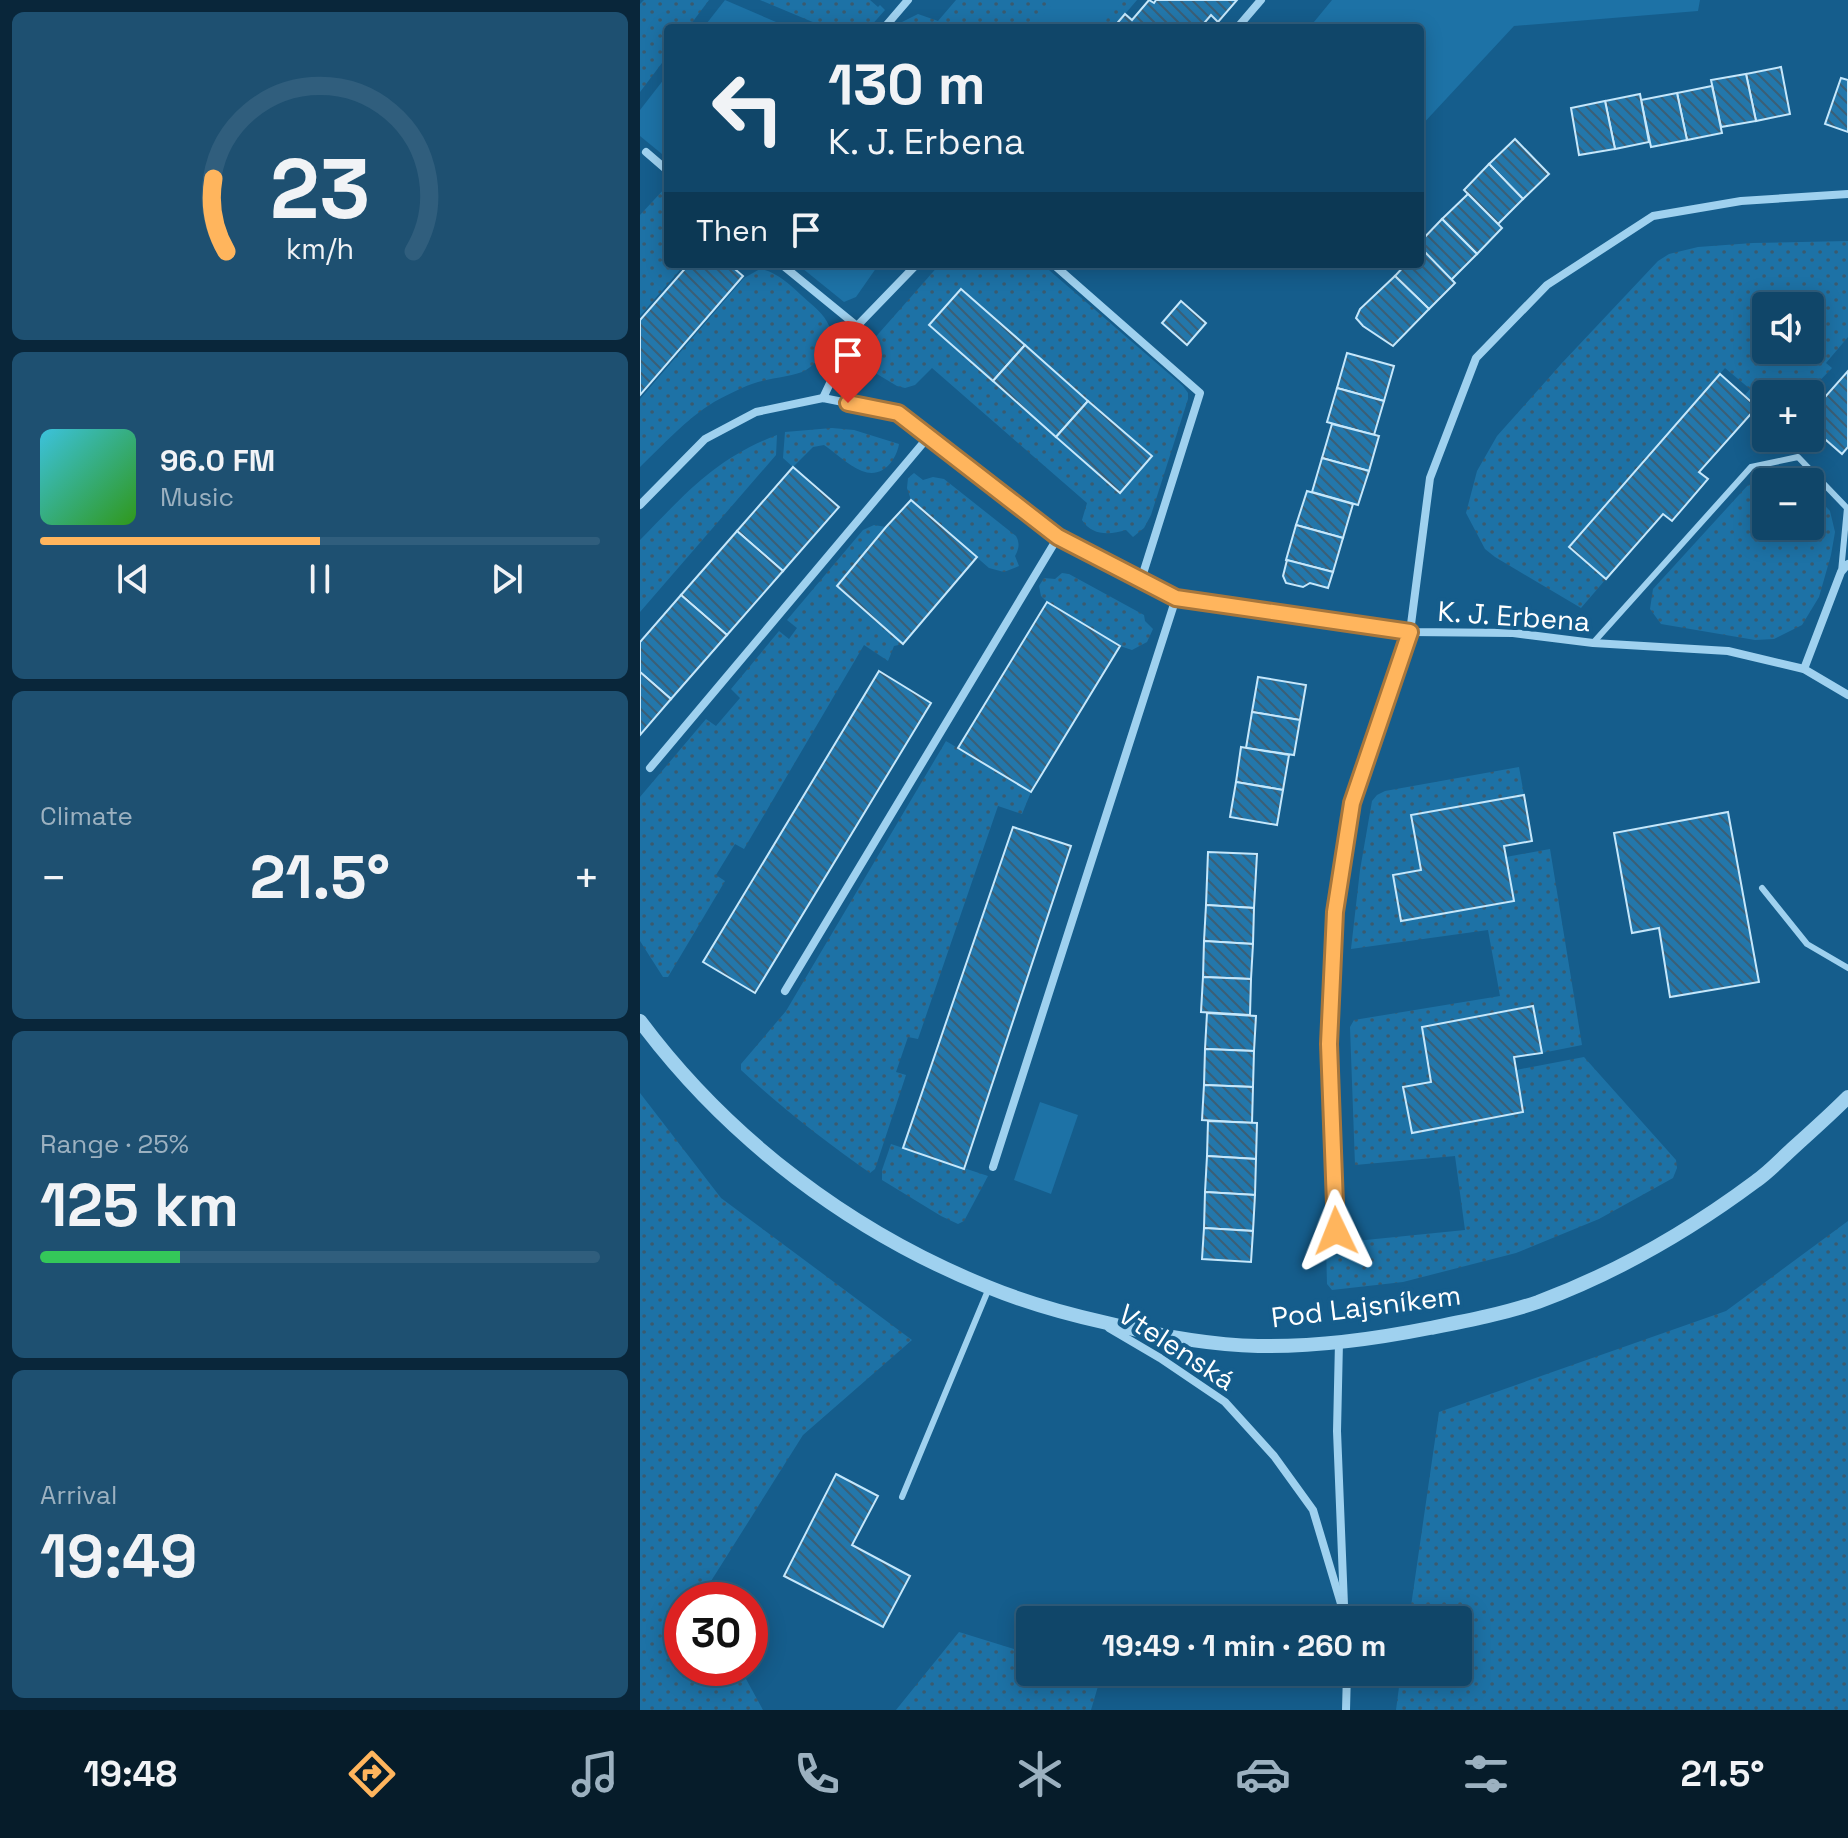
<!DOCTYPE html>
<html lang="en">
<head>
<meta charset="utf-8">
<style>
	body { margin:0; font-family:"Space Grotesk",sans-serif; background:#1e5071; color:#f1f3f6; height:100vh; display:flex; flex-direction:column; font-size:30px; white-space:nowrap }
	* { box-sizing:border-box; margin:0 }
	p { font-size:26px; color:#9cb1c0 }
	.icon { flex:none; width:44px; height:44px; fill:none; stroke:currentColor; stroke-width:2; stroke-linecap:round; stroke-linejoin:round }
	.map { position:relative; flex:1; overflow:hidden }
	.panel { display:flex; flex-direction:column; gap:12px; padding:12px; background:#09263a; width:640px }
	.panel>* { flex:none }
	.hud { position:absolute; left:24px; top:24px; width:760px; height:244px; border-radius:8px; box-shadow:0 4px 20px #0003,0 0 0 2px #305e7d; background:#104669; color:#f1f3f6; overflow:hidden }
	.buttons { position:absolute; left:1112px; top:292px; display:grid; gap:16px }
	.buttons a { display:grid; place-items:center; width:72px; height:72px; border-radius:8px; background:#104669; box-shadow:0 4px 20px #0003,0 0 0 2px #305e7d; font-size:40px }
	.speed { position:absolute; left:24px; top:1582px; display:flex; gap:16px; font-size:40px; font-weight:700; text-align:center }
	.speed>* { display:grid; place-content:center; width:104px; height:104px; border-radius:50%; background:#104669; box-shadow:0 4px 20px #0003,0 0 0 2px #305e7d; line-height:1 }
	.speed .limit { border:12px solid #d22; background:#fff; color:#111 }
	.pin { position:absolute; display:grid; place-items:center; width:68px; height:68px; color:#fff; margin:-82px -34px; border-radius:50% 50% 50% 0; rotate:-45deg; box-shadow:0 0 8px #0007 }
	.pin .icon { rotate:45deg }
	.me { position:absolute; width:88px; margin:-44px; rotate:358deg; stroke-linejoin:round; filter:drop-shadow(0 0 6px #0008) }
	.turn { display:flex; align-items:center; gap:28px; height:168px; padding:0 32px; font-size:36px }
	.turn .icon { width:104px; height:104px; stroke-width:2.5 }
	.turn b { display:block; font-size:56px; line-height:68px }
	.then { display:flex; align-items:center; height:76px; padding:0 32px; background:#0003; gap:16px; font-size:30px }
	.big { font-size:60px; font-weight:600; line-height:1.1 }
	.panel .card { flex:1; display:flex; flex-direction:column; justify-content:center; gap:12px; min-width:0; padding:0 28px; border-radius:12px; background:#1e5071 }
	.panel .dial { align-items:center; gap:0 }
	.dial svg { height:208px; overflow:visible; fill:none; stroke:#305e7d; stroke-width:7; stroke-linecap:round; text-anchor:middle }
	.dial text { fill:#f1f3f6; stroke:none }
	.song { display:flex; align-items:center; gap:24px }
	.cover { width:96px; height:96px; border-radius:12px; background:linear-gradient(135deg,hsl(190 70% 55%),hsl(110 70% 35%)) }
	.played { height:8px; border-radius:4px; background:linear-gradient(90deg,#ffb55d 50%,#305e7d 50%) }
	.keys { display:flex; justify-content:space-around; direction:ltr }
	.heat { display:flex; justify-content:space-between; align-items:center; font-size:44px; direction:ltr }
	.charge { height:12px; border-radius:6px; background:linear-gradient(90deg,#34c759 25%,#305e7d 0) }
	.trip { position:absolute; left:376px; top:1606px; width:456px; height:80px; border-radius:8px; background:#104669; box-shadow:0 4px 20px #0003,0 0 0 2px #305e7d; font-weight:600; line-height:80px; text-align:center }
	.menu { display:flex; height:128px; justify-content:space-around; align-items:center; background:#061c2a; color:#9cb1c0 }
	.menu .icon { width:56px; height:56px }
	.menu .current { color:#ffb55d }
	.menu b { font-size:36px; color:#f1f3f6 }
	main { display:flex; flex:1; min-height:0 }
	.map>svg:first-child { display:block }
</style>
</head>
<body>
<main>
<section class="panel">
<div class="card dial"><svg viewBox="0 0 100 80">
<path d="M14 69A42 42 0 1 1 86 69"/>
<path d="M14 69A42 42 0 0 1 9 41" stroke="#ffb55d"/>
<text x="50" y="56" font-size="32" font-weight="700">23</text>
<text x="50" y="72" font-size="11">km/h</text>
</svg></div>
<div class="card">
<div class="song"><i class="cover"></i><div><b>96.0 FM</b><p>Music</p></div></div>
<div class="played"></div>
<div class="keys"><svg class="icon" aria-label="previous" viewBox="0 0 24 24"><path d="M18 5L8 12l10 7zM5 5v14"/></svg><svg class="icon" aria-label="pause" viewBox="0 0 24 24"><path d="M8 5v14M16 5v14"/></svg><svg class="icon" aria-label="next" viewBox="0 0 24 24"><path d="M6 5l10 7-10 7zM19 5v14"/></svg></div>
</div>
<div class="card"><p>Climate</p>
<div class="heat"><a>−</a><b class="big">21.5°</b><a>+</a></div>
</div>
<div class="card"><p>Range · 25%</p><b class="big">125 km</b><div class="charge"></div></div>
<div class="card"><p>Arrival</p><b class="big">19:49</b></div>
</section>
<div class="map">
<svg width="1208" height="1710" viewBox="0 0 1208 1710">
	<defs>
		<pattern id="grass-dots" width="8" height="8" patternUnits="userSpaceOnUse" patternTransform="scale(2)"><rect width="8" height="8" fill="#1d72a6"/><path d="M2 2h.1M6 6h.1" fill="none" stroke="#395b70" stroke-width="1.8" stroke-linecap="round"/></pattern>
		<pattern id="building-back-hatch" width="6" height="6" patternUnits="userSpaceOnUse" patternTransform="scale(2)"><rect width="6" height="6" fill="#2377ab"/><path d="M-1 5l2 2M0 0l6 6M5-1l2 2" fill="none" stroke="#3a5f77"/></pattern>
	</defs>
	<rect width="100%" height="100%" fill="#155d8c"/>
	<!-- grass -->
	<g fill="url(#grass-dots)" fill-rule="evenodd">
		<polygon points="4,0 69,0 48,28 28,28 28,55 0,92 0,4"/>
		<polygon points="120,0 230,0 238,7 240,5 245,10 229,28 187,28"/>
		<polygon points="316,0 497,0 473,28 255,28 260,23 278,14 298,21"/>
		<polygon points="26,187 28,189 28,264 45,264 0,316 0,215"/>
		<path d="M 1208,241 L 1208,337 L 1186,363 L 1192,368 L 1167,394 L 1137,394 L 1125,384 L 1110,401 L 1104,396 L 1110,389 L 1085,368 L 929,547 L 966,579 L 941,608 L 855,557 L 845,549 L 826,513 L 837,471 L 857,436 L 922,363 L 1018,261 L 1029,254 L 1058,247 L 1113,243 ZM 1126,306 L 1170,306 L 1170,350 L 1126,350 Z"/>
		<path d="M 300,264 L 402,264 L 543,386 L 548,393 L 548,399 L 511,515 L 504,528 L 493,537 L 486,530 C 470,535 452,536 442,520 L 447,503 L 292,368 L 275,385 L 265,388 L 257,386 L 237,374 L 225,349 Z"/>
		<path d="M 120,269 C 139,272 155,290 170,303 C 186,316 200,334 184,353 C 178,359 173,366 166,370 C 156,376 131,378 118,382 C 104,386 87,395 74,402 C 46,419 23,445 0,467 L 0,399 L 104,278 Z"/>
		<path d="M 192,428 L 214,430 L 259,444 C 256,461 242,479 222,471 C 209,466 196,453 184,445 L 173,447 L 153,467 L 143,458 L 145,432 Z"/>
		<path d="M 137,435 L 136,455 L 0,612 L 0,540 C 45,494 76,458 137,435 Z"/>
		<path d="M 274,473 L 283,480 L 293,477 L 304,479 L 376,536 C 380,543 379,549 375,556 L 379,566 L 364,572 L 349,568 L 271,500 L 267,488 L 268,478 Z"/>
		<polygon points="1132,479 1156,482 1126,482 1126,526 1170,526 1170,490 1190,511 1195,532 1191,555 1179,597 1162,625 1134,639 1115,640 1021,624 1010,609 1013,589 1108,485"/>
		<polygon points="234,525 246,527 197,586 263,644 254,646 248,661 224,645 104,849 95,844 76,875 85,881 28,977 23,977 0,941 0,797 66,719 76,726 100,698 91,689 139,631 149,639 157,628 147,620 223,530"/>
		<polygon points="422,573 429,574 504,615 505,621 513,629 507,642 492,650 480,646 407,602 401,596 399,586 404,578 415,579"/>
		<path d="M 306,741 L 391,792 L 382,814 L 358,806 L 278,1039 L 268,1037 L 256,1072 L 266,1075 L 235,1169 L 230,1173 C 185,1141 142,1108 101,1070 L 101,1064 L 146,1011 Z"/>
		<polygon points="879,767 884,795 771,815 781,870 761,921 874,901 866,857 910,849 942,1045 902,1053 893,1007 782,1027 791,1082 763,1087 773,1133 883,1113 876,1070 944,1057 1036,1160 1037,1168 1033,1178 959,1219 876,1253 763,1282 692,1290 687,1284 686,1244 825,1230 815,1156 715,1165 710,1027 714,1020 860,996 848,930 711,949 720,870 732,801 737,795 745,791"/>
		<polygon points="0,1093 81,1198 272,1340 163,1435 61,1597 63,1600 42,1600 42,1668 100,1668 123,1710 0,1710"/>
		<polygon points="251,1144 348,1176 324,1221 318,1224 301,1216 242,1180 242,1170"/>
		<polygon points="1208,1221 1208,1710 756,1710 761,1672 818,1672 818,1620 769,1620 799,1412 1086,1311"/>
		<polygon points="319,1632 390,1654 390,1672 448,1672 461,1676 451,1710 256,1710"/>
	</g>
	<!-- park -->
	<g fill="#1d72a6">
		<polygon points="85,0 150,28 63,28"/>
		<polygon points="416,0 473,0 479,5 459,28 392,28"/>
		<polygon points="692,0 1060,0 1058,11 874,26 780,127 780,28 669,28"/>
		<polygon points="28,74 28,159 0,136 0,110"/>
		<polygon points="157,264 239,264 216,297 204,302"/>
		<polygon points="400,1102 438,1115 411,1194 374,1180"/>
	</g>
	<!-- building -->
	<g fill="url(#building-back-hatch)" stroke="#c5e7fb" stroke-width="2">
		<polygon points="509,0 514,3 516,0 597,0 578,22 571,15 560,28 473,28 485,14 492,20"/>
		<polygon points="1141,67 1150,114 1116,121 1106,74"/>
		<polygon points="1106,74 1116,121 1081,127 1071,80"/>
		<polygon points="1201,78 1208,80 1208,132 1185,124"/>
		<polygon points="1072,86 1082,133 1047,140 1037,93"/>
		<polygon points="1037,93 1047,140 1011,147 1001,100"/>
		<polygon points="1000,94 1009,142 975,149 965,101"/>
		<polygon points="965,101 975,149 939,155 931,108"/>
		<polygon points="875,139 909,174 883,199 849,164"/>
		<polygon points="849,164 883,199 858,224 824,190"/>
		<polygon points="828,194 862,228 837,254 802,219"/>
		<polygon points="802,219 837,254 811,280 780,248 780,242"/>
		<polygon points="781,248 815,283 789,309 755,276 766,264 780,264"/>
		<polygon points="49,264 89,264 103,276 0,395 0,320"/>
		<polygon points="755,276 789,309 753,346 723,326 716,318 720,309"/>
		<polygon points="321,289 385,345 353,381 289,325"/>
		<polygon points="541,301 566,323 547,345 522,323"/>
		<polygon points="385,345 448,401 416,437 353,381"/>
		<polygon points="707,353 754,366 744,401 697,388"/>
		<polygon points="1208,371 1208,447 1202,454 1170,426 1170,414"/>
		<polygon points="1080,374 1117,407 1059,472 1068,479 1032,521 1023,514 966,579 929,547"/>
		<polygon points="697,388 744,401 734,435 687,422"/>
		<polygon points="448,401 512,456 480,493 416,437"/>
		<polygon points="692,424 739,436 729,471 682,458"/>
		<polygon points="682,458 729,471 718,505 672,492"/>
		<polygon points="153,467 199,507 143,571 97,531"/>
		<polygon points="667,491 713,504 703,538 656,525"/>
		<polygon points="271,500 337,557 263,644 197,586 246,527"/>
		<polygon points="656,525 703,538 693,572 646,560"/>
		<polygon points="97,531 143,571 87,635 41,595"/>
		<polygon points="647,560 693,572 688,588 670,583 663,587 646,583 643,576"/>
		<polygon points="41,595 87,635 31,699 0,672 0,642"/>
		<polygon points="407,602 480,646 391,792 318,748"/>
		<polygon points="239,671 291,703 115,993 63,962"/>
		<polygon points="0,672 31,699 0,735"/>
		<polygon points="618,677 666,685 660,720 612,712"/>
		<polygon points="612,712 660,720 654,755 606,748"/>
		<polygon points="601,747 649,755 643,790 596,782"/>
		<polygon points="596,782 643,790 637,825 590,817"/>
		<polygon points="884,795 892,841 864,846 874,901 761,921 753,875 781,870 771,815"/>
		<polygon points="1088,812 1119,982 1030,997 1019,928 992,933 974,833"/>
		<polygon points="373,827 431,846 324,1169 263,1148"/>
		<polygon points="568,852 617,854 614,908 566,905"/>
		<polygon points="566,905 614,908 613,944 564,941"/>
		<polygon points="564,941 613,944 611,979 563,977"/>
		<polygon points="563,977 611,979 610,1015 561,1012"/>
		<polygon points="893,1006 902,1053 874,1057 883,1112 772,1133 763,1087 791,1082 782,1027"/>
		<polygon points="567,1013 616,1016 614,1051 565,1049"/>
		<polygon points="565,1049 614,1051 613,1087 564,1085"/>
		<polygon points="564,1085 613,1087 612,1123 562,1120"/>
		<polygon points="568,1121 617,1123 616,1159 567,1156"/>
		<polygon points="567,1156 616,1159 615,1195 565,1192"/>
		<polygon points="565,1192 615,1195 613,1231 564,1228"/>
		<polygon points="564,1228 613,1231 611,1262 562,1259"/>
		<polygon points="196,1474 238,1496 212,1545 270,1576 243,1627 144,1576"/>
	</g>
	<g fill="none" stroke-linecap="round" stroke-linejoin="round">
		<!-- service -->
		<g stroke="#9fd1ef" stroke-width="6">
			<polyline points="953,643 1111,467 1158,457 1207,508 1201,572"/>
			<polyline points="1122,888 1167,944 1208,968"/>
			<polyline points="262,1497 349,1288"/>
		</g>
		<!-- minor -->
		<g stroke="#9fd1ef" stroke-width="8">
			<polyline points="244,28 268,0"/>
			<polyline points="597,28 621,0"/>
			<polyline points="6,152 28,171"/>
			<polyline points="141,264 217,326"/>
			<polyline points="413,264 560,393 501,580"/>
			<polyline points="183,398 217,326 277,264"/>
			<polyline points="0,505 65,439 116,412 183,398 258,413 418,537 536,598 770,632 873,633 953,643 1088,651 1164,669 1208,695"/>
			<polyline points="1164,669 1201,572 1208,564"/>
			<polyline points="10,768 289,436"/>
			<polyline points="145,991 418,537"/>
			<polyline points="353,1167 536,598"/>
			<polyline points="696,1231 689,1044 695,912 712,803 770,632 790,478 836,358 907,285 1013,216 1101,201 1208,194"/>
			<polyline points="469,1328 520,1358 585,1402 634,1456 673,1510 705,1617"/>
			<polyline points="699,1342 697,1431 704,1605"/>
			<polyline points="706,1710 707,1672"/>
		</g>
		<!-- tertiary -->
		<path stroke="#9fd1ef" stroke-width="14" d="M 0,1021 C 88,1139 211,1232 348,1287 C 387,1303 427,1314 467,1323 C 516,1335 567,1345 618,1346 C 674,1347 735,1339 790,1328 C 826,1321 863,1314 898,1302 C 976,1273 1049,1231 1116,1181 C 1129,1172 1140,1160 1152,1149 C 1171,1132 1190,1115 1208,1097"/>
	</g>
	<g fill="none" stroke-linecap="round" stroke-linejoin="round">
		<defs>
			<polyline id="route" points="208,403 258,413 418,537 536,598 770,632 712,803 695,912 689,1044 696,1231"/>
		</defs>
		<!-- route casing -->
		<use href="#route" stroke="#a6763c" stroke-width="20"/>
		<!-- route -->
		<use href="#route" stroke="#ffb55d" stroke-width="14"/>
	</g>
	<g text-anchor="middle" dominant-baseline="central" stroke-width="8" stroke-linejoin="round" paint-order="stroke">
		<!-- street labels -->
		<g font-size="28" fill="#fff" stroke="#155d8c">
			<text transform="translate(874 616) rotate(4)">K. J. Erbena</text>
			<text transform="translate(726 1306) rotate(-7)">Pod Lajsníkem</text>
			<text transform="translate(537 1347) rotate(33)">Vtelenská</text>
		</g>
	</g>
</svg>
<div class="buttons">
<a><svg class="icon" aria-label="sound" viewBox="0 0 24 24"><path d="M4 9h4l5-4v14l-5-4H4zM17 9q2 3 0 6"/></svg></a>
<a>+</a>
<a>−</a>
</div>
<div class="speed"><div class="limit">30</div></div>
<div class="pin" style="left:208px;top:403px;background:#d93025"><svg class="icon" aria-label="arrive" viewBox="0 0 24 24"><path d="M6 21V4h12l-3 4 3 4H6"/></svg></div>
<svg class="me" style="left:696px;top:1231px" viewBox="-20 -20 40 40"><path d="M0-17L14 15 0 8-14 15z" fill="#ffb55d" stroke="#fff" stroke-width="4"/></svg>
<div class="trip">19:49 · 1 min · 260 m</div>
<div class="hud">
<div class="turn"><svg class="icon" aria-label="left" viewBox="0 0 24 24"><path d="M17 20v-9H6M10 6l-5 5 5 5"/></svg><div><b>130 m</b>K. J. Erbena</div></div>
<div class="then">Then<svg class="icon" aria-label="arrive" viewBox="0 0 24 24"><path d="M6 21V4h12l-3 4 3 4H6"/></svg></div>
</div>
</div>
</main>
<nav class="menu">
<b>19:48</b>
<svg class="icon current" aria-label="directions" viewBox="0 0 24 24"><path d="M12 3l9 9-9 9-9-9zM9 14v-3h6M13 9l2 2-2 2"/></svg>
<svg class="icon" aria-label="music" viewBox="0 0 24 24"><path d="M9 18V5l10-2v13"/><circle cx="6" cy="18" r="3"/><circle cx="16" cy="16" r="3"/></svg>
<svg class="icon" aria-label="phone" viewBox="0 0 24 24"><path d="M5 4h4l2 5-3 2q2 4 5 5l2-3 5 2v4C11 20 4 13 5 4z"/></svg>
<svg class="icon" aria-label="climate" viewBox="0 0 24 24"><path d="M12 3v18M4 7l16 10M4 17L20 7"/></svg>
<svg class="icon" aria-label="car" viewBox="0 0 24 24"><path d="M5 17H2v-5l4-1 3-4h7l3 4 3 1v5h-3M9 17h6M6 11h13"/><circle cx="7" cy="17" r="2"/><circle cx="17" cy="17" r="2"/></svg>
<svg class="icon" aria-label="filters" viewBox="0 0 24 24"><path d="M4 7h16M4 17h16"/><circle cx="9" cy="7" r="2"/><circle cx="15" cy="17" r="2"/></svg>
<b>21.5°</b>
</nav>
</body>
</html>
